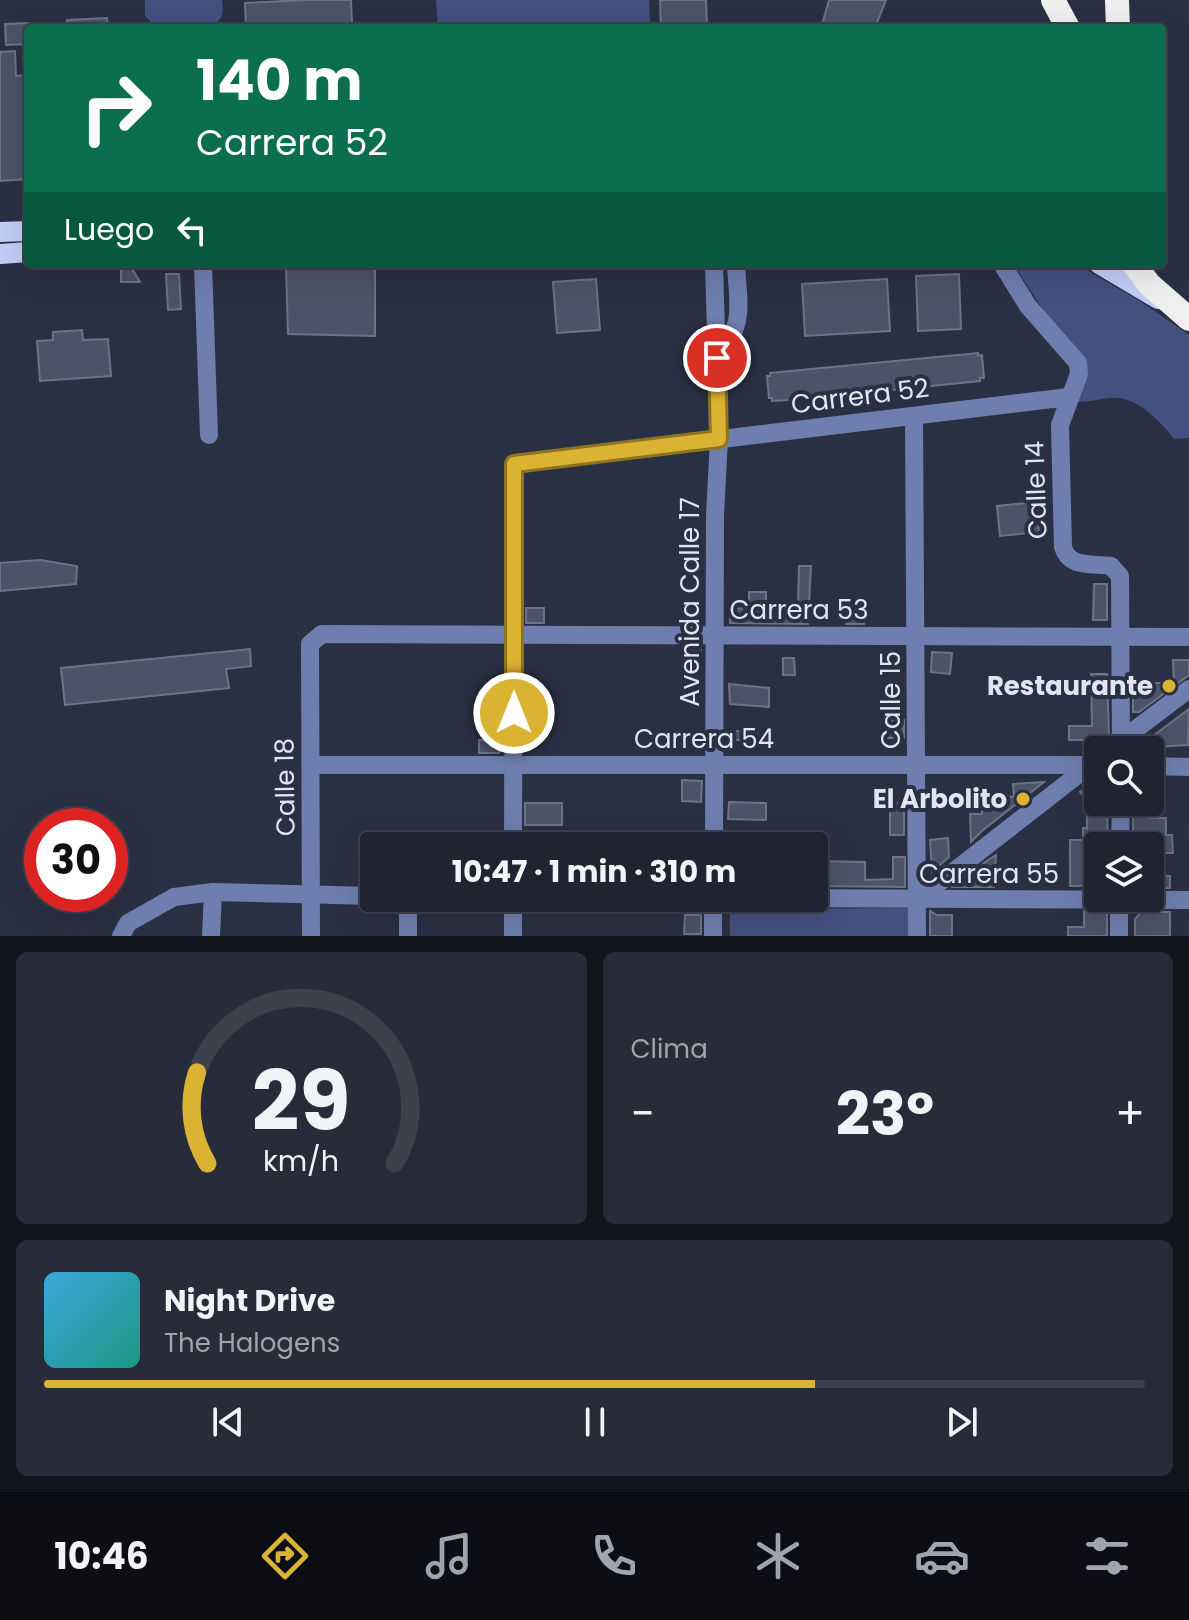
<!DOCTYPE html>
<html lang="es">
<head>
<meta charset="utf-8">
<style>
	body { margin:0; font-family:Poppins,sans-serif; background:#282c3a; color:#f1f3f6; height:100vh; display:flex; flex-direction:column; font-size:30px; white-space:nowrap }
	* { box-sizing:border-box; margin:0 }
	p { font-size:26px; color:#a2a4ac }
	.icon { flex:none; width:44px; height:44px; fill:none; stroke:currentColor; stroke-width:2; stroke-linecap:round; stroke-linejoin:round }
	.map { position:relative; height:936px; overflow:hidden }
	.side { display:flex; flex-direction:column; gap:16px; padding:16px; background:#12141c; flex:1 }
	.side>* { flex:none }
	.hud { position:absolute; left:24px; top:24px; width:1142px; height:244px; border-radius:8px; box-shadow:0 8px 32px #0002,0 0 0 2px #3d414d; background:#0b6e4f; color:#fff; overflow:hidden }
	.controls { position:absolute; left:1084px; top:736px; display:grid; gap:16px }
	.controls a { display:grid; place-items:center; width:80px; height:80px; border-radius:8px; background:#202432; box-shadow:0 8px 32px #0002,0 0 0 2px #3d414d; font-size:40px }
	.speed { position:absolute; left:24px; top:808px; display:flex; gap:16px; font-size:40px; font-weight:700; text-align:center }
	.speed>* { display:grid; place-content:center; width:104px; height:104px; border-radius:50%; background:#202432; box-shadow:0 8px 32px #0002,0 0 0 2px #3d414d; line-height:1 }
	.speed .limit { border:12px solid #d22; background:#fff; color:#111 }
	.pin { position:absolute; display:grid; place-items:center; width:68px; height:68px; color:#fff; margin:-34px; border:4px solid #fff; border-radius:50%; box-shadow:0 2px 8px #0007 }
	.me { position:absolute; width:88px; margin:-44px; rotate:0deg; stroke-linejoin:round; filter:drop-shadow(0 0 6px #0008) }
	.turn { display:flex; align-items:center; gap:28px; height:168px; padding:0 40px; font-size:36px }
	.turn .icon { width:104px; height:104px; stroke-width:2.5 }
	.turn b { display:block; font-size:56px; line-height:68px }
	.then { display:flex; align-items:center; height:76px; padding:0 40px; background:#0003; gap:16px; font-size:30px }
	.big { font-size:60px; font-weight:700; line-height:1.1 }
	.side .tile { flex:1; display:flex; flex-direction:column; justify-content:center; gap:12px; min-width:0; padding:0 28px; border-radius:12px; background:#282c3a }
	.side .dial { align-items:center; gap:0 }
	.dial svg { height:208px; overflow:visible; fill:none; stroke:#3d414d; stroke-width:7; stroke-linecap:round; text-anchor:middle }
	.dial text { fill:#f1f3f6; stroke:none }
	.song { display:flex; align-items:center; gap:24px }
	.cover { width:96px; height:96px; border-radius:12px; background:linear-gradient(135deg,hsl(200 70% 55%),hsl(170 70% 35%)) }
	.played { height:8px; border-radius:4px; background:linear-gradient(90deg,#dbb333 70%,#3d414d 70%) }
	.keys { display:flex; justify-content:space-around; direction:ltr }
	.heat { display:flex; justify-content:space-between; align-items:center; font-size:44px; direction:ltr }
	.side .tiles { flex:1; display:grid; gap:16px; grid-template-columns:1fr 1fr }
	.tile:last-child { grid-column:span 2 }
	.trip { position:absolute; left:360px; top:832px; width:468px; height:80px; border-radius:8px; background:#202432; box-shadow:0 8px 32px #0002,0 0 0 2px #3d414d; font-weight:700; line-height:80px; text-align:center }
	.menu { display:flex; height:128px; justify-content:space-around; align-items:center; background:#0d0e14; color:#a2a4ac }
	.menu .icon { width:56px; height:56px }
	.menu .current { color:#dbb333 }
	.menu b { font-size:36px; color:#f1f3f6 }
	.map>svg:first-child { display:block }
</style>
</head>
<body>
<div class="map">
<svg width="1189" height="936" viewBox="0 0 1189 936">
	<rect width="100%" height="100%" fill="#2a3043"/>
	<!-- green -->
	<g fill="#43517f">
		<path d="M 145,0 L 222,0 C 223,6 224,15 219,20 C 211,28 170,27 158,28 L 145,16 Z"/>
		<polygon points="436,0 649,0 650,28 438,28"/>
		<path d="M 1013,264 L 1076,264 L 1140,301 L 1189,335 L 1189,438 L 1174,439 C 1160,421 1136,395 1110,398 C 1099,399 1089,402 1077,402 L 1083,385 L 1050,320 Z"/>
		<polygon points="916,908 915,936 730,936 730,909"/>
	</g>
	<!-- building -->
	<g fill="#4c5368" stroke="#6b7389" stroke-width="2">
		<polygon points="305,0 351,0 352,24 246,28 245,3"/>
		<polygon points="660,0 706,0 707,28 661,28"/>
		<polygon points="829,0 886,0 875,28 821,28"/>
		<polygon points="107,18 108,28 67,28 67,20"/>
		<polygon points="28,23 28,44 6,45 5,24"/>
		<polygon points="15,51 16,76 24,75 28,126 28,179 0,181 0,52"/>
		<polygon points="328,264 375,264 375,336 288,334 286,266"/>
		<polygon points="121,267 131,267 140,282 121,282"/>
		<polygon points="166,274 179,274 181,309 168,310"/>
		<polygon points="959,274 961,329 918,331 916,276"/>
		<polygon points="596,279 600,330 557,333 553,282"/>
		<polygon points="887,279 890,331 805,336 802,284"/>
		<polygon points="82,330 83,340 108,339 111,376 40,381 37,341 53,340 53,332"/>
		<polygon points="978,353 978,356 982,355 984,378 980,378 980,381 791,400 772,401 772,398 769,398 767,376 770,376 770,373"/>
		<polygon points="1036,502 1039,532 1000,536 997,506"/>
		<polygon points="40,560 77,566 76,584 0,591 0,563"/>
		<polygon points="799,566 811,566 808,624 730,623 730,608 749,609 749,592 766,592 766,615 788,617 789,607 798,607"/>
		<polygon points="1094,584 1107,584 1107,620 1093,620"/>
		<rect x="526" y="608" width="18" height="15"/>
		<polygon points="864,612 864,624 846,624 846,613"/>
		<polygon points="250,649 251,666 226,669 229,688 65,705 61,668"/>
		<polygon points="692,649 701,649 700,663 691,663"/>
		<polygon points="932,652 952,653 950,674 931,672"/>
		<polygon points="783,658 794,658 795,675 783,675"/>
		<polygon points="1173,660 1189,660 1189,675 1139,712 1133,712 1133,687 1149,687 1148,683 1174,683"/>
		<polygon points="1091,674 1107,674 1109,735 1103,740 1069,740 1069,726 1092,726"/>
		<polygon points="729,684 769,688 769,707 730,704"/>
		<polygon points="1189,709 1188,745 1136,748 1150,738"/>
		<rect x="888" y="720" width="16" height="18"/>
		<rect x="730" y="731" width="27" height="9"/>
		<polygon points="479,740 501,740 501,750 499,753 479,753"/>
		<polygon points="1098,778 1098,802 1107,802 1108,846 1098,846 1098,886 1070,886 1070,840 1083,840 1083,828 1087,828 1087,800 1080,792"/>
		<polygon points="682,780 702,781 701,802 682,801"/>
		<polygon points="1044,782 982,831 971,842 970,814 982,814 982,806 998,806 998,796 1014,797 1013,784"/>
		<polygon points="729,802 766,803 766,820 728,819"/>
		<polygon points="1133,802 1150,802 1150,818 1166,818 1166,835 1172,835 1173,853 1162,853 1162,876 1170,876 1170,888 1150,888 1150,846 1133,846"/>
		<rect x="525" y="803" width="37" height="22"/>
		<rect x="890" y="803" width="14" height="32"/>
		<polygon points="948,838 949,857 932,872 930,840"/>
		<polygon points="996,855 994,887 953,887 988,860"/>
		<polygon points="893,857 905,857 905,887 814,886 814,861 865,862 865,880 893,879"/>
		<polygon points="930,911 937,915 952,915 952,936 930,936"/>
		<polygon points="1084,911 1107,912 1107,936 1068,936 1068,927 1084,927"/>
		<polygon points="1141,912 1170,912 1170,936 1135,936 1135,919"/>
		<polygon points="685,915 701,915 701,934 684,934"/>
	</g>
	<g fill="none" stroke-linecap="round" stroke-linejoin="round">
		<!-- minor -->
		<g stroke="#6e7eae" stroke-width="18">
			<polyline points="203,264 209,435"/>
			<polyline points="714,264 719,439 715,515 714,846"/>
			<path d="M 1002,264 L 1028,306 L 1078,363 L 1079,374 L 1060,425 L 1063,547 C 1069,569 1093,563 1111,566 L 1120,576 L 1121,750"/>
			<path d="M 717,358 C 746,323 738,306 736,264"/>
			<polyline points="914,416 917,936"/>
			<polyline points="1115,745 1189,689"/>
			<polyline points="311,765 1098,765"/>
			<polyline points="1150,766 1189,767"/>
			<polyline points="513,846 514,464 1069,397"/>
			<polyline points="1120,846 1121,802"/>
			<polyline points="408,898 408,936"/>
			<polyline points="789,898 1189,900"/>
			<polyline points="1119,898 1119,936"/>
			<polyline points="917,900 1093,763"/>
			<polyline points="121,936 128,923 174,897 213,892 374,896"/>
			<polyline points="211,936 213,892"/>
			<polyline points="311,936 310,644 322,634 1189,637"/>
			<polyline points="513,936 513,898"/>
			<polyline points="713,936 713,898"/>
		</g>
		<!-- major -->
		<g stroke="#c1cef6" stroke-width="20">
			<polyline points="0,232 28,231"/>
			<polyline points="0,254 28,252"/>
			<polyline points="1099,264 1158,299"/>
		</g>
		<!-- highway -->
		<g stroke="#efefef" stroke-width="24">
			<polyline points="1053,0 1068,28"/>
			<polyline points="1117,0 1118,28"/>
			<polyline points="1134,264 1149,284 1189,319"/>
		</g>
	</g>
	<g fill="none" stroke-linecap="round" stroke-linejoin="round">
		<defs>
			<polyline id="route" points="514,713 514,464 719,439 717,358"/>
		</defs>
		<!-- route casing -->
		<use href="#route" stroke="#8e7421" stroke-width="20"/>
		<!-- route -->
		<use href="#route" stroke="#dbb333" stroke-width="14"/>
	</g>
	<!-- markers -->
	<g fill="#dbb333" stroke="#2a3043" stroke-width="3">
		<circle cx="1169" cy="686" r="8"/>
		<circle cx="1023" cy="799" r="8"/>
	</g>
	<g text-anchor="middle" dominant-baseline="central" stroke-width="8" stroke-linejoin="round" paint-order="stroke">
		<!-- street labels -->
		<g font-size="26" fill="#e1e5f2" stroke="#2a3043">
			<text transform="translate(860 396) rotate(-7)">Carrera 52</text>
			<text transform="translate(1036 490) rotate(-92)">Calle 14</text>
			<text transform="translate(690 602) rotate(-90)">Avenida Calle 17</text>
			<text x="799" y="610">Carrera 53</text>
			<text transform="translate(891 700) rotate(-90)">Calle 15</text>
			<text x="704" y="739">Carrera 54</text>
			<text transform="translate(285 787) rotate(-91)">Calle 18</text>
			<text x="989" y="874">Carrera 55</text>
		</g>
		<!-- poi labels -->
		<g font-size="26" font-weight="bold" fill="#e1e5f2" stroke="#2a3043" text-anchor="end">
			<text x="1153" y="686">Restaurante</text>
			<text x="1007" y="799">El Arbolito</text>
		</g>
	</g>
</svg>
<div class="controls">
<a><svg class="icon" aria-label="search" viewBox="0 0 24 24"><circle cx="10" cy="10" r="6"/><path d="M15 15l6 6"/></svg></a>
<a><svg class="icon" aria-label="layers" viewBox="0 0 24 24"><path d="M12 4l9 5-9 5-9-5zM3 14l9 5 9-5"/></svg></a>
</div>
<div class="speed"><div class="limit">30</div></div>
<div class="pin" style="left:717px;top:358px;background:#d93025"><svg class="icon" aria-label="arrive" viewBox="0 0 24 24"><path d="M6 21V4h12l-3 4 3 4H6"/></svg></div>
<svg class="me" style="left:514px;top:713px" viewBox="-20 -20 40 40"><circle r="17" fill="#dbb333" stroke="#fff" stroke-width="3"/><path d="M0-11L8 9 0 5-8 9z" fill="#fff"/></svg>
<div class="trip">10:47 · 1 min · 310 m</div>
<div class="hud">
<div class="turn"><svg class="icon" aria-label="right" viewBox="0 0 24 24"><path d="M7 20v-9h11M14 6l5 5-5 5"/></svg><div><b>140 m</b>Carrera 52</div></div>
<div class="then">Luego<svg class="icon" aria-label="left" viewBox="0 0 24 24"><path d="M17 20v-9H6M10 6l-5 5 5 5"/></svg></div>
</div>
</div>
<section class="side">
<div class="tiles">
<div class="tile dial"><svg viewBox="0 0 100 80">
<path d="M14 69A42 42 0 1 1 86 69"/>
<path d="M14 69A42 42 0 0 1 10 34" stroke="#dbb333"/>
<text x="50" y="56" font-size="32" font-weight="700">29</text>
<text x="50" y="72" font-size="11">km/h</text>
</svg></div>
<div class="tile"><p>Clima</p>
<div class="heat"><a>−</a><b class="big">23°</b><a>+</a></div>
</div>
<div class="tile">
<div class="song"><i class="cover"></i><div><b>Night Drive</b><p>The Halogens</p></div></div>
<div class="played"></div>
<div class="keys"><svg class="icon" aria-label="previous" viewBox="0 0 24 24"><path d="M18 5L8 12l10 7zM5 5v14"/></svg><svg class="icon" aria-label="pause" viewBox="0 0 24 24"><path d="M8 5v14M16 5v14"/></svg><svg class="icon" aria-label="next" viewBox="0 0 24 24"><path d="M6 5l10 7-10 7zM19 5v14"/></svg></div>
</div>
</div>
</section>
<nav class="menu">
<b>10:46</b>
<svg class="icon current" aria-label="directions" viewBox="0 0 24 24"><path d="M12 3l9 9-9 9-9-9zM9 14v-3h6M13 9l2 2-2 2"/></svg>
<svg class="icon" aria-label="music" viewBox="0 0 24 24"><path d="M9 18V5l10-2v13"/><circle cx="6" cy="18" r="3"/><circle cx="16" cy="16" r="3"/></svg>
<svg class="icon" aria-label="phone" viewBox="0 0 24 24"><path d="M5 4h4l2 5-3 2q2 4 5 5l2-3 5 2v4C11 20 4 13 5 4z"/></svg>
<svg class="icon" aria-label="climate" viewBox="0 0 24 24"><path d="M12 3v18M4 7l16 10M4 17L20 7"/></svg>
<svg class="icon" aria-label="car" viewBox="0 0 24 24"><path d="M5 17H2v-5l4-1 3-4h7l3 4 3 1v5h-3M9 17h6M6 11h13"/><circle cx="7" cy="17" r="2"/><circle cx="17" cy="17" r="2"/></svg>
<svg class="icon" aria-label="filters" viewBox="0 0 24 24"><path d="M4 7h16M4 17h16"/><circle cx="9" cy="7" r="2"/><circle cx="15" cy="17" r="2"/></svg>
</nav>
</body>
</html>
